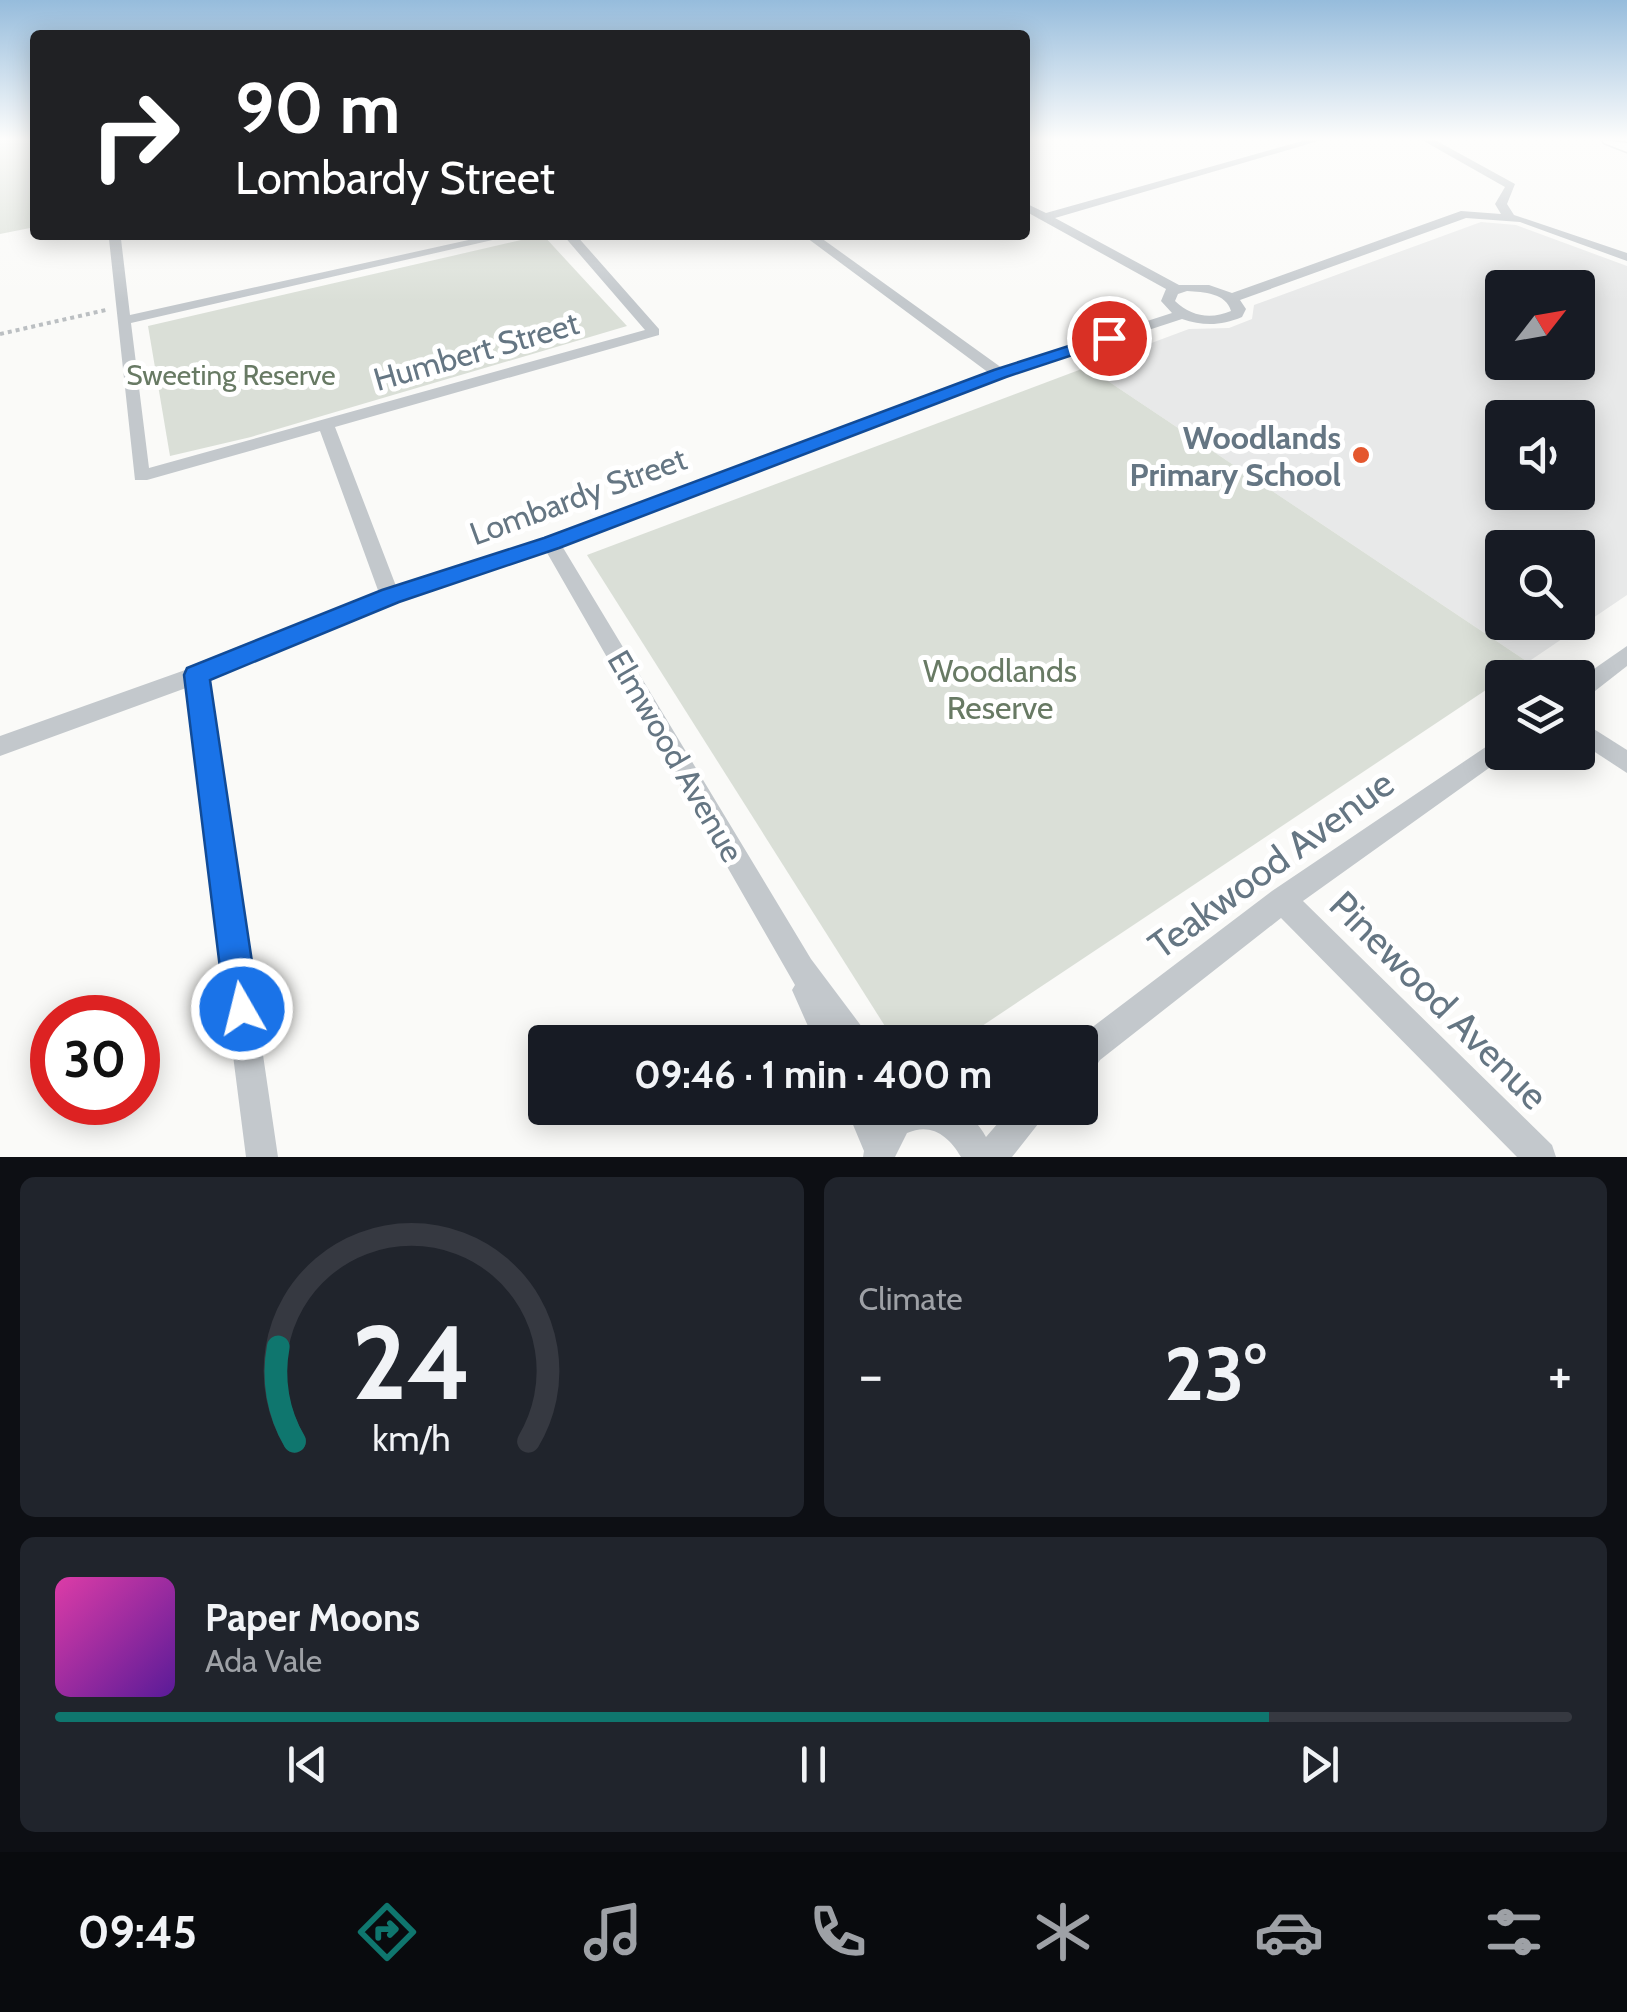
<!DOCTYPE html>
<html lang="en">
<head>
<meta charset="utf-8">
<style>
	body { margin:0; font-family:Cabin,sans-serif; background:#20242c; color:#f1f3f6; height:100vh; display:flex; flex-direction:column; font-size:38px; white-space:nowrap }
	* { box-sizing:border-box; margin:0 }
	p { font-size:32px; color:#9ea1a6 }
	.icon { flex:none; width:55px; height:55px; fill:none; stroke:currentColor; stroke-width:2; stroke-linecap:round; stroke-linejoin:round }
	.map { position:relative; height:1157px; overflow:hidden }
	.sheet { display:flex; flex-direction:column; gap:20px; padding:20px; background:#0d0f14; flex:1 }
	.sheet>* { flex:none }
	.top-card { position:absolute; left:30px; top:30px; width:1000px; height:210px; border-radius:10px; box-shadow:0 5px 25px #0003; background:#202124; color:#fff; overflow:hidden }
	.needle { width:65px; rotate:59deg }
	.buttons { position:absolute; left:1485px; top:270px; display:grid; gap:20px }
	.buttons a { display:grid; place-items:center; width:110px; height:110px; border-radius:10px; background:#171b24; box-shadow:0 5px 25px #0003; font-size:50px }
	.speed { position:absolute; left:30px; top:995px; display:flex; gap:20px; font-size:50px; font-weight:700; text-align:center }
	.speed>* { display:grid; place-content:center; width:130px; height:130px; border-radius:50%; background:#171b24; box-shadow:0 5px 25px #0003; line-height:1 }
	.speed .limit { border:15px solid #d22; background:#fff; color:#111 }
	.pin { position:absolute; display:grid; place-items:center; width:85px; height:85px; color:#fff; margin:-42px; border:5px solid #fff; border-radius:50%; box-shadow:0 2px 10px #0007 }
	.me { position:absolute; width:110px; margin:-55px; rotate:352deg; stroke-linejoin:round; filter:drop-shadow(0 0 8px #0008) }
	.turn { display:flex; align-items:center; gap:35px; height:210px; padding:0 40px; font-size:45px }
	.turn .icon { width:130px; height:130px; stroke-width:2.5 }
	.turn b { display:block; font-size:70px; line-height:85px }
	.big { font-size:75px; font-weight:800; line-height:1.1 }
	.sheet .widget { flex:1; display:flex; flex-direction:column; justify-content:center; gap:15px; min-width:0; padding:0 35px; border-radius:15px; background:#20242c }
	.sheet .dial { align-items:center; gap:0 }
	.dial svg { height:260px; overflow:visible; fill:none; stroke:#363941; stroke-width:7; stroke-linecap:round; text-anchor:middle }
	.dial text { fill:#f1f3f6; stroke:none }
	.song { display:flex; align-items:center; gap:30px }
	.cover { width:120px; height:120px; border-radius:15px; background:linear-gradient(135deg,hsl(320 70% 55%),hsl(270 70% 35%)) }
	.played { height:10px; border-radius:5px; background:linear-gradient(90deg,#0f766e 80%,#363941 80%) }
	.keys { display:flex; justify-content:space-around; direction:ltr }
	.heat { display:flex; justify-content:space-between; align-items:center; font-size:55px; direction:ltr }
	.sheet .tiles { flex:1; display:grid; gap:20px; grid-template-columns:1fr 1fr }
	.widget:last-child { grid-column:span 2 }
	.trip { position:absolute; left:528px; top:1025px; width:570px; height:100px; border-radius:10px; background:#171b24; box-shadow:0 5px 25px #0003; font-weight:800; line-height:100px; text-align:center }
	.menu { display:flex; height:160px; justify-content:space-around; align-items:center; background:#090b0e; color:#9ea1a6 }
	.menu .icon { width:70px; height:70px }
	.menu .current { color:#0f766e }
	.menu b { font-size:45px; color:#f1f3f6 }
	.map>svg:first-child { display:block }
</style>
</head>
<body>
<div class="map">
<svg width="1627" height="1157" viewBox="0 0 1627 1157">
	<rect width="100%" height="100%" fill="#fafaf8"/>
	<!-- built -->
	<path fill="#e8e9e9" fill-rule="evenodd" d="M 1481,222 L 1516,225 L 1627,266 L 1627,595 L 1528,662 L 1087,367 L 1189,329 L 1229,328 L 1252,319 L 1254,305 ZM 1502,288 L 1578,288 L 1578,362 L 1502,362 ZM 1502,418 L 1578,418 L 1578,492 L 1502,492 ZM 1502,548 L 1578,548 L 1578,622 L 1502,622 Z"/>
	<!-- green -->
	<g fill="#dadfd7">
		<polygon points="0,140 35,140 35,227 0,234"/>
		<polygon points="543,235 627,326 251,437 170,456 148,326"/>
		<polygon points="1087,367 1528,662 958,1042 895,1042 587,555"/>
	</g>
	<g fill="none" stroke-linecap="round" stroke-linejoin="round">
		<defs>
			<polygon id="secondary" points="1602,140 1627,143 1627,152 1604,143"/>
		</defs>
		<!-- secondary casing -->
		<use href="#secondary" stroke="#b3babf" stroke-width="3"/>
		<!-- path -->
		<polyline stroke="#bbbfc2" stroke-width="4" stroke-dasharray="4 4" stroke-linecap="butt" points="0,334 106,310"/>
		<!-- street -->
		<g fill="#c3c8cc" fill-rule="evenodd">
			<path d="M 1306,140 L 1322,140 L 1055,218 L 1179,285 L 1209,285 L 1232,293 L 1461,211 L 1501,214 L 1495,204 L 1505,187 L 1422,140 L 1435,140 L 1515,184 L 1507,204 L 1514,215 L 1627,253 L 1627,261 L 1520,222 L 1466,218 L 1240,300 L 1246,309 L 1242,317 C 1221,326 1203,326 1182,319 L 1005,377 L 562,546 L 811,959 L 865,1031 L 869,1042 L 815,1042 L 792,990 L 795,985 L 546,551 L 397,601 L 208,680 L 278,1157 L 246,1157 L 186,688 L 0,756 L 0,736 L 188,669 L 379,593 L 320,431 L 147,480 L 135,480 L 109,239 L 112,235 L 124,235 L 121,239 L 130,315 L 491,235 L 514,235 L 131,323 L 149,468 L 645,330 L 563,235 L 576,235 L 659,329 L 659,335 L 335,427 L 396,586 L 544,538 L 989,373 L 803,235 L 817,235 L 1002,368 L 1172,313 L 1161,301 L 1166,289 L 1025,211 L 1025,203 L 1046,213 ZM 1187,291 C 1204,292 1226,293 1231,311 C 1210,320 1191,316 1175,301 L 1178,294 Z"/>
			<polygon points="1627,646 1627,666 1586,698 1578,701 1578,680"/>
			<polygon points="1578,719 1627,750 1627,773 1578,741"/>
			<polygon points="1502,736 1502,752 1510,753 1303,901 1552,1145 1556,1157 1517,1157 1281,918 1100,1060 1091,1074 1080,1078 1080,1042 1075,1042 1078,1038 1272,891"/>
			<path d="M 846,1108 L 878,1108 L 881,1114 L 889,1108 C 929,1108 964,1096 986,1137 L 1011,1108 L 1047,1108 L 1042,1119 L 1012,1157 L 961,1157 C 949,1136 931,1122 907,1133 L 895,1157 L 863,1157 L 864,1151 Z"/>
		</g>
		<!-- secondary -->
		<use href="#secondary" fill="#fff" fill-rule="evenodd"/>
	</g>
	<!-- sky -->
	<linearGradient id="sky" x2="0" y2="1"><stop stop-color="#96bcdc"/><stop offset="0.46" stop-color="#fdfdfc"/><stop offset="1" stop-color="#fdfdfc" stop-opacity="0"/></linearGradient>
	<rect width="1627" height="302" fill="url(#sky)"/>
	<!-- route -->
	<polygon fill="#1a73e8" stroke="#114b97" stroke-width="2.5" points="1109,333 1117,338 1115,341 1006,377 559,548 399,602 210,680 259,1009 254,1021 242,1026 230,1021 225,1009 184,675 187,668 382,590 544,538 994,370"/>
	<!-- markers -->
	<circle fill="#e4572e" stroke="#fff" stroke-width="4" cx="1361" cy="455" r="10"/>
	<g text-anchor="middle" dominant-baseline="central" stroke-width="10" stroke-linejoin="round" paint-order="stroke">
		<!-- far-park labels -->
		<g font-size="28" fill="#687a64" stroke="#fff">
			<text x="231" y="375">Sweeting Reserve</text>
		</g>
		<!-- street labels -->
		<g font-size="32" fill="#657683" stroke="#fff">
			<text transform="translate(476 351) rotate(-16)">Humbert Street</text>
			<text transform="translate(578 496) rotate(-20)">Lombardy Street</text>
			<text transform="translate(676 756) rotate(60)">Elmwood Avenue</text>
		</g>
		<!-- poi labels -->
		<g font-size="32" font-weight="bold" fill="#657683" stroke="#fff" text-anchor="end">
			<text x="1341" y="437">Woodlands<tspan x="1341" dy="37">Primary School</tspan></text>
		</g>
		<!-- park labels -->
		<g font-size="32" fill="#687a64" stroke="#fff">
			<text x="1000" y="670">Woodlands<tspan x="1000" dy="37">Reserve</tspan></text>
		</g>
		<!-- near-street labels -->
		<g font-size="38" fill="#657683" stroke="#fff">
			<text transform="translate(1271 864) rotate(-36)">Teakwood Avenue</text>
			<text transform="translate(1439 1000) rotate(45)">Pinewood Avenue</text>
		</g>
	</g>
</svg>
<div class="buttons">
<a><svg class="needle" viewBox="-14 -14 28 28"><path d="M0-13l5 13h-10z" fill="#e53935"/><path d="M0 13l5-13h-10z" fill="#9ea1a6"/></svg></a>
<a><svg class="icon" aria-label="sound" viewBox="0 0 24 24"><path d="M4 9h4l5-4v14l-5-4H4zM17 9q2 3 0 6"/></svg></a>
<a><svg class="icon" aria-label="search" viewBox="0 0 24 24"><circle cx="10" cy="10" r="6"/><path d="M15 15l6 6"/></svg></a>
<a><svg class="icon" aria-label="layers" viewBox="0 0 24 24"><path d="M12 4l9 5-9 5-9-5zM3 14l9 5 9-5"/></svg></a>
</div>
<div class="speed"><div class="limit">30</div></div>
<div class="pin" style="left:1109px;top:338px;background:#d93025"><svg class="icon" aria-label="arrive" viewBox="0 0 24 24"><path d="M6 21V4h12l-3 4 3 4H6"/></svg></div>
<svg class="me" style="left:242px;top:1009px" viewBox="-20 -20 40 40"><circle r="17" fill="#1a73e8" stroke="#fff" stroke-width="3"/><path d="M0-11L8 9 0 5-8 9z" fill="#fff"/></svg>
<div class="trip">09:46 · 1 min · 400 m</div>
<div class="top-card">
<div class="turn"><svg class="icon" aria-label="right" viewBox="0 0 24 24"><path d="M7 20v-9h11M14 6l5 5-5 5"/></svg><div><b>90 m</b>Lombardy Street</div></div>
</div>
</div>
<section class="sheet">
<div class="tiles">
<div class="widget dial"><svg viewBox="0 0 100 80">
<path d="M14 69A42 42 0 1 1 86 69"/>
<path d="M14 69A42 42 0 0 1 9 40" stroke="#0f766e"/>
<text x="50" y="56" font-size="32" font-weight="700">24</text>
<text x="50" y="72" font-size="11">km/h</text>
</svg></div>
<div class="widget"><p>Climate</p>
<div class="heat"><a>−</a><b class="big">23°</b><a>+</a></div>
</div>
<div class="widget">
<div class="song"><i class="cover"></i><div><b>Paper Moons</b><p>Ada Vale</p></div></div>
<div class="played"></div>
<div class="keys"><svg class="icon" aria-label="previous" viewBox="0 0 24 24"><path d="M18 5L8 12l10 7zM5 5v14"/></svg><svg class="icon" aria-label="pause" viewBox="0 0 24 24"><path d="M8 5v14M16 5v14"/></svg><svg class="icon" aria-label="next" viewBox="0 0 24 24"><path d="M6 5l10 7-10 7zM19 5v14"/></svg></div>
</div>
</div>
</section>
<nav class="menu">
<b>09:45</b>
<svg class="icon current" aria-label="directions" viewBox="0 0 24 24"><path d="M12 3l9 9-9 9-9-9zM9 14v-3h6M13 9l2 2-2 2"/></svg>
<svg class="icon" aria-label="music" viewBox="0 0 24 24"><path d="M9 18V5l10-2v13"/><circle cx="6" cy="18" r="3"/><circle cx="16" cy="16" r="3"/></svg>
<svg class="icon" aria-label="phone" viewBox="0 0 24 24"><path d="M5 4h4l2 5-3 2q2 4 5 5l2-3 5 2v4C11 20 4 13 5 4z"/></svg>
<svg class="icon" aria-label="climate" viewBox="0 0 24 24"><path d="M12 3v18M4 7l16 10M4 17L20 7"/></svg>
<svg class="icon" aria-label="car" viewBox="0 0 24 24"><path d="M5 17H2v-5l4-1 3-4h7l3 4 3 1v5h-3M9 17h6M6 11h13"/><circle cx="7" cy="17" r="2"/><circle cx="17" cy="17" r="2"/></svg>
<svg class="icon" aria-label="filters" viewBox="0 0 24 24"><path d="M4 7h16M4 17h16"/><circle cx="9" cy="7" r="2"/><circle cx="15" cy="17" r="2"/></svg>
</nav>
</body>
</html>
